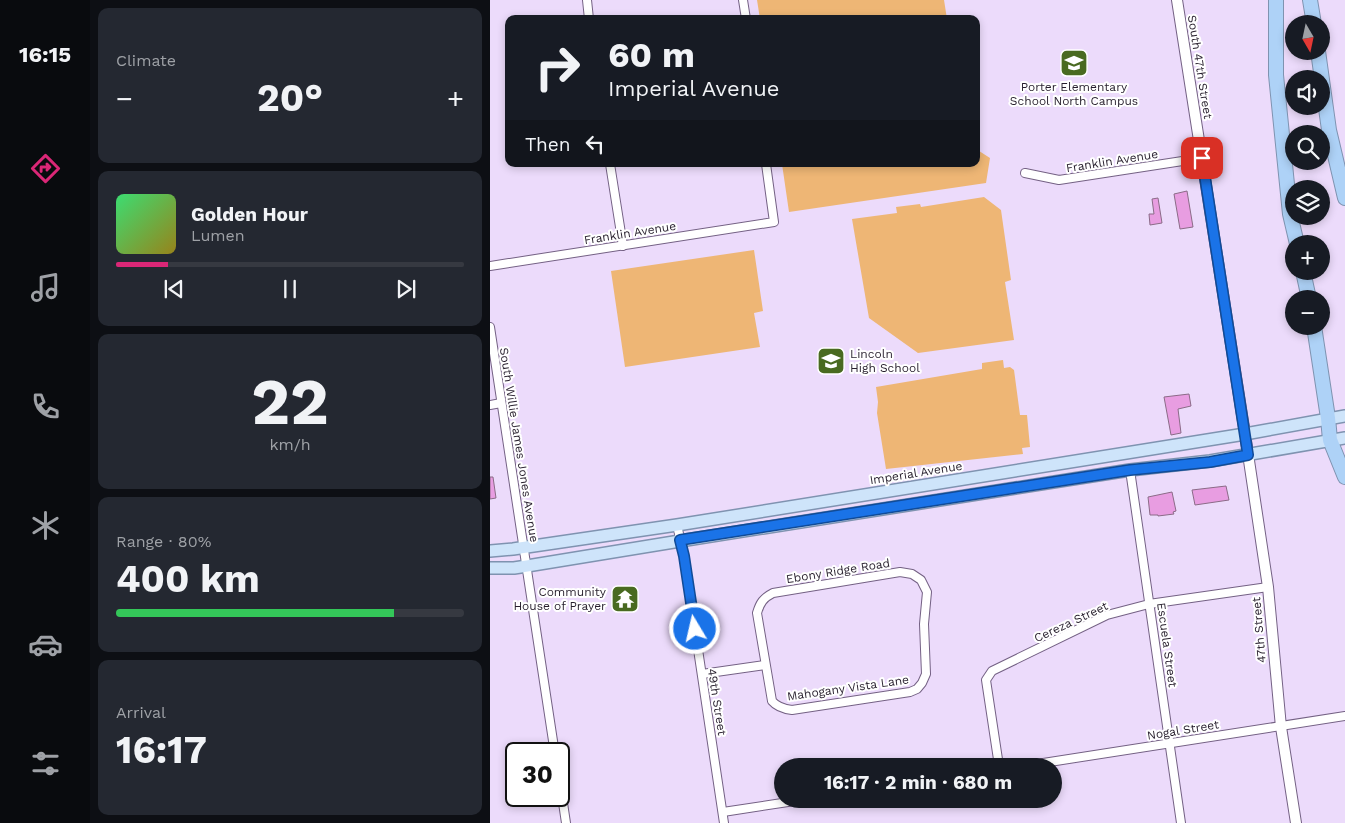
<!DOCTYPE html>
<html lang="en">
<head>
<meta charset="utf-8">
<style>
	body { margin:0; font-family:"Work Sans",sans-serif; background:#242831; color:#f1f3f6; height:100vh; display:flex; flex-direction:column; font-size:19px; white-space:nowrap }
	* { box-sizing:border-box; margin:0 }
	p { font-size:16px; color:#9ea1a6 }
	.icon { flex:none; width:28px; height:28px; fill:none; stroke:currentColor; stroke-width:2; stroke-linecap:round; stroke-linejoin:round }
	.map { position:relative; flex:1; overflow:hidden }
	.panel { display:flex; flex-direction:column; gap:8px; padding:8px; background:#0d0f14; width:400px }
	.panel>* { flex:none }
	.guide { position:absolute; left:15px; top:15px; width:475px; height:152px; border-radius:10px; box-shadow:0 2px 8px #0003; background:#171b24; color:#f1f3f6; overflow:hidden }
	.needle { width:32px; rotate:171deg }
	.controls { position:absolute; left:795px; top:15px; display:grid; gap:10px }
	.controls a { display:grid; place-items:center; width:45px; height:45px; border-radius:50%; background:#171b24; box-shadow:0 2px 8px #0003; font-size:25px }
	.speed { position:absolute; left:15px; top:742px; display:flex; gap:10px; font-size:25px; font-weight:700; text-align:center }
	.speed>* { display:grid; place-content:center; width:65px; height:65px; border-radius:50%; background:#171b24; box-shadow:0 2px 8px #0003; line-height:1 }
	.speed .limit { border:2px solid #111; border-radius:8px; background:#fff; color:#111 }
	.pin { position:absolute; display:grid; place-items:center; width:42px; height:42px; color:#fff; margin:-21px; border-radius:10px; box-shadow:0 2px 8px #0006 }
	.me { position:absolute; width:55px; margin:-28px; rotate:351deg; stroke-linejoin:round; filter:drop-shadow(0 0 4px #0008) }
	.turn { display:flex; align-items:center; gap:18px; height:105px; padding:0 20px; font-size:22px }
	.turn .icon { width:65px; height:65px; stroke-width:2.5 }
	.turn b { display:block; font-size:35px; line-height:42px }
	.then { display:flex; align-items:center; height:48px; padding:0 20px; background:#0003; gap:10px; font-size:19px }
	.big { font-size:38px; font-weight:700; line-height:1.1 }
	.panel .card { flex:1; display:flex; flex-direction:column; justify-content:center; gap:8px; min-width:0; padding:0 18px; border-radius:10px; background:#242831 }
	.panel .dial { align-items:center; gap:0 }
	.dial b { font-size:65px; line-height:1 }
	.song { display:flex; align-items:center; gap:15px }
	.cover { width:60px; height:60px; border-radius:8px; background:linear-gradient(135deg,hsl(140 70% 55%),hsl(50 70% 35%)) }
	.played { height:5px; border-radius:2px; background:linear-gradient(90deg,#db2777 15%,#363941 15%) }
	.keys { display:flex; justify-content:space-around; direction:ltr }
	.heat { display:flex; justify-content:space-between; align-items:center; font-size:28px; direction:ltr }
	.charge { height:8px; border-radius:4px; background:linear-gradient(90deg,#34c759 80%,#363941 0) }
	.trip { position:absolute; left:284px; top:758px; width:288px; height:50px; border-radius:25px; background:#171b24; box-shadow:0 2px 8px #0003; font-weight:700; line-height:50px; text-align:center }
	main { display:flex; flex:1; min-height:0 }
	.dock { display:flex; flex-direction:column; width:90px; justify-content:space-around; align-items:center; background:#090b0e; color:#9ea1a6 }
	.dock .icon { width:35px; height:35px }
	.dock .on { color:#db2777 }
	.dock b { font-size:22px; color:#f1f3f6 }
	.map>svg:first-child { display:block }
</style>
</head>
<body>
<main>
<nav class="dock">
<b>16:15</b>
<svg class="icon on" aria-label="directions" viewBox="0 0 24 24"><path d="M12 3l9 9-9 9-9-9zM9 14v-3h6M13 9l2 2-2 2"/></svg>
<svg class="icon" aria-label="music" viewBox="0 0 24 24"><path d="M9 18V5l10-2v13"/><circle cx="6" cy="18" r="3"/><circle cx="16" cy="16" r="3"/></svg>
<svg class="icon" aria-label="phone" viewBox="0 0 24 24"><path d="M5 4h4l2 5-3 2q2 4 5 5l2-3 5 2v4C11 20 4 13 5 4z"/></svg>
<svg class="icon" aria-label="climate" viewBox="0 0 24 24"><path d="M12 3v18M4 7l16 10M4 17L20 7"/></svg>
<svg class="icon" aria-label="car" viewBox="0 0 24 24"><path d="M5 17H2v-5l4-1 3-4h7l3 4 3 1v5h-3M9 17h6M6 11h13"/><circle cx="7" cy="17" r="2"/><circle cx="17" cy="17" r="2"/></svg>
<svg class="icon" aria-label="filters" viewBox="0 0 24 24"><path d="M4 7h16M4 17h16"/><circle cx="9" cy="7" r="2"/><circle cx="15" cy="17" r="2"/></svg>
</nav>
<section class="panel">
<div class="card"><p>Climate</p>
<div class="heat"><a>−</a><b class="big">20°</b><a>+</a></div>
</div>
<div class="card">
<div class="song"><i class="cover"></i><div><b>Golden Hour</b><p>Lumen</p></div></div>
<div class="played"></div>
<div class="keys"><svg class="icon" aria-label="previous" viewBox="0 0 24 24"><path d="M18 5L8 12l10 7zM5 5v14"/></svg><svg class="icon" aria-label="pause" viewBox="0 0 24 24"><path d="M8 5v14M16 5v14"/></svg><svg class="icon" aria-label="next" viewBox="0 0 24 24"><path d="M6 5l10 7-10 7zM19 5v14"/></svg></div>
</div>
<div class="card dial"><b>22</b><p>km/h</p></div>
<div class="card"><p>Range · 80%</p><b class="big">400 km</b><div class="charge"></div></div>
<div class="card"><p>Arrival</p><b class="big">16:17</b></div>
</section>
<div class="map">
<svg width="855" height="823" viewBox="0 0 855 823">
	<rect width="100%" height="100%" fill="#ecdbfb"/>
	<!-- green -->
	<g fill="#eeb675">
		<polygon points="267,0 454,0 457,19 270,19"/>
		<polygon points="486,149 500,158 496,183 299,212 292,164 486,164"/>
		<polygon points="494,197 511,210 521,280 515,282 524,340 428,353 379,318 362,219 407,213 406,207 430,204 431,207"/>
		<polygon points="264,250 273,311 264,313 270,347 135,367 121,271"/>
		<polygon points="513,360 514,368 520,367 524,370 530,415 537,415 540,447 532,448 533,454 396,469 387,413 388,402 386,387 492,369 492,363"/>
	</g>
	<!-- building -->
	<g fill="#e89de1" stroke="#8b6b87">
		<polygon points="697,191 703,227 690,229 684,194"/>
		<polygon points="668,198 672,223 660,225 659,214 664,214 662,199"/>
		<polygon points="699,394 701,406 688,409 691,433 681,435 674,397"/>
		<polygon points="0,477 3,477 6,498 0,499"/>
		<polygon points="736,486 739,500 705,505 702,490"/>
		<polygon points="682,492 686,511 683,512 684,514 668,516 668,515 660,515 658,497"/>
	</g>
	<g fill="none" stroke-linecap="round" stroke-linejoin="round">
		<defs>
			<g id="minor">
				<polyline points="97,0 99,19"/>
				<polyline points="253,0 256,19"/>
				<polyline points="120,164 133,246"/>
				<polyline points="535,173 569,180 712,158"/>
				<polyline points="0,266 284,222 276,164"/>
				<polyline points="0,327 65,754"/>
				<polyline points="0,405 11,403"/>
				<polyline points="640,470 691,823"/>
				<polyline points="187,525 194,556 234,823"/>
				<path d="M 410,572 L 422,574 L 431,580 L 437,592 L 434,624 L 436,674 L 432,683 L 427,689 L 420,692 L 302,710 C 294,709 287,707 282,701 L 267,613 C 270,603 273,598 283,593 Z"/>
				<polyline points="212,674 275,665"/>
				<polyline points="509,766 496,680 502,671 617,615 659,604 778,587"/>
				<polyline points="534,766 855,716"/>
				<polyline points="69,776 76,823"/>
				<polyline points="233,812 318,799"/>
			</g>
			<polyline id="secondary" points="687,0 755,434 778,587 791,727 806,823"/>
			<g id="primary">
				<polyline points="0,551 23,549 187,525 755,434 855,416"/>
				<polyline points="0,568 24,568 37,566 190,541 640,470 720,461 855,438"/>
			</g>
			<g id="motorway">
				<polyline points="786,0 786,75 800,214 807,244"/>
				<polyline points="820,0 824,24"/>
				<polyline points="828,51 839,130 855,198"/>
				<polyline points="813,271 819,299"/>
				<polyline points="824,326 838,418 840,440 855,477"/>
			</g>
		</defs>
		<!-- minor casing -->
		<use href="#minor" stroke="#746184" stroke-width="10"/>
		<!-- secondary casing -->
		<use href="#secondary" stroke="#746184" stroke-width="12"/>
		<!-- primary casing -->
		<use href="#primary" stroke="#7f93b0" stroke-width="14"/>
		<!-- motorway casing -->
		<use href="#motorway" stroke="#7f93b0" stroke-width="16"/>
		<!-- minor -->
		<use href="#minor" stroke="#fff" stroke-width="8"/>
		<!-- secondary -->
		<use href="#secondary" stroke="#fff" stroke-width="10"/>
		<!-- primary -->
		<use href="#primary" stroke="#cee4fa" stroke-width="11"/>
		<!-- motorway -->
		<use href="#motorway" stroke="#aed2f7" stroke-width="14"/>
	</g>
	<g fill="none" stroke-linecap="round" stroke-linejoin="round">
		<defs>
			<polyline id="route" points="205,629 194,556 190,540 640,470 720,462 758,455 712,158"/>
		</defs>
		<!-- route casing -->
		<use href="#route" stroke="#114b97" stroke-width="12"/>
		<!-- route -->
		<use href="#route" stroke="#1a73e8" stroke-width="9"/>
	</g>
	<!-- icons -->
	<defs>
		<symbol id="school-square" viewBox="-11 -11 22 22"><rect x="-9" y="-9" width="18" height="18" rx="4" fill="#496a20" stroke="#fff"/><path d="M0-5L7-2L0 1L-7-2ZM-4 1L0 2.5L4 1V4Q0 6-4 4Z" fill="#fff"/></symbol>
		<symbol id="temple-square" viewBox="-11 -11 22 22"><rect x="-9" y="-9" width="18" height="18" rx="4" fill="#496a20" stroke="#fff"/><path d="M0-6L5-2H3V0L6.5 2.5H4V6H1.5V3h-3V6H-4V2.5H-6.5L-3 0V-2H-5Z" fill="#fff"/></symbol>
	</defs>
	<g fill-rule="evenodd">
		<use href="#school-square" x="568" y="47" width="32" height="32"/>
		<use href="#school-square" x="325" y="345" width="32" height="32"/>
		<use href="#temple-square" x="119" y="583" width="32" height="32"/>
	</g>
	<g text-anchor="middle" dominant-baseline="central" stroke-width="4" stroke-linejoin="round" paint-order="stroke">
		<!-- street labels -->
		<g font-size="12" fill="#271f2d" stroke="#fff">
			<text transform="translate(710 67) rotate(81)">South 47th Street</text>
			<text transform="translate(622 161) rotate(-9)">Franklin Avenue</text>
			<text transform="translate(140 233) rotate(-9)">Franklin Avenue</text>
			<text transform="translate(29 445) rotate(81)">South Willie James Jones Avenue</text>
			<text transform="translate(426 473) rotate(-9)">Imperial Avenue</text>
			<text transform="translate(348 571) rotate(-9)">Ebony Ridge Road</text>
			<text transform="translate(581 622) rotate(-25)">Cereza Street</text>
			<text transform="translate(769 630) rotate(-95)">47th Street</text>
			<text transform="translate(677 645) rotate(82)">Escuela Street</text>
			<text transform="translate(358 688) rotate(-8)">Mahogany Vista Lane</text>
			<text transform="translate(227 702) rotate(81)">49th Street</text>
			<text transform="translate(693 730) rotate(-9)">Nogal Street</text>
		</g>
		<!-- poi labels -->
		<g font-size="12" fill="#271f2d" stroke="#fff">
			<text x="584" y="87">Porter Elementary<tspan x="584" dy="14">School North Campus</tspan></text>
			<text x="360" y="354" text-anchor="start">Lincoln<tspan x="360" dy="14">High School</tspan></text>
			<text x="116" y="592" text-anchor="end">Community<tspan x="116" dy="14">House of Prayer</tspan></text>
		</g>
	</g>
</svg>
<div class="controls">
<a><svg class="needle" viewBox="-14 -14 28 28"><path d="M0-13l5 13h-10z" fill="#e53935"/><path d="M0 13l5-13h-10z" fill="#9ea1a6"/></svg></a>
<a><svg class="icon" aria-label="sound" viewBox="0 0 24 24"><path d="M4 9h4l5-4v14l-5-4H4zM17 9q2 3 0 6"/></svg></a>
<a><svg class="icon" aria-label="search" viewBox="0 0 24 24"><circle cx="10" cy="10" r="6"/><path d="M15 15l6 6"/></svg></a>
<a><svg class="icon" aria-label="layers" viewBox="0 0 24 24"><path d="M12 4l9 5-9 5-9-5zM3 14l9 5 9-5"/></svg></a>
<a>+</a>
<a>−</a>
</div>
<div class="speed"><div class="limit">30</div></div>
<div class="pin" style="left:712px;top:158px;background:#d93025"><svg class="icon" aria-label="arrive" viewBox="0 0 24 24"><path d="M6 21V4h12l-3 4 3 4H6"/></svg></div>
<svg class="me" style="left:205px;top:629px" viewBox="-20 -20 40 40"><circle r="17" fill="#1a73e8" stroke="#fff" stroke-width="3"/><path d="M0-11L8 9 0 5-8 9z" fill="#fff"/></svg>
<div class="trip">16:17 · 2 min · 680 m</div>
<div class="guide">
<div class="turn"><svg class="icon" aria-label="right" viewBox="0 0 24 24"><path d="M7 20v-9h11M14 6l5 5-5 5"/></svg><div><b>60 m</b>Imperial Avenue</div></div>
<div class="then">Then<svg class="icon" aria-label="left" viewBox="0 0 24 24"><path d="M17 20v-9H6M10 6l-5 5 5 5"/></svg></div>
</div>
</div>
</main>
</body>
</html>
